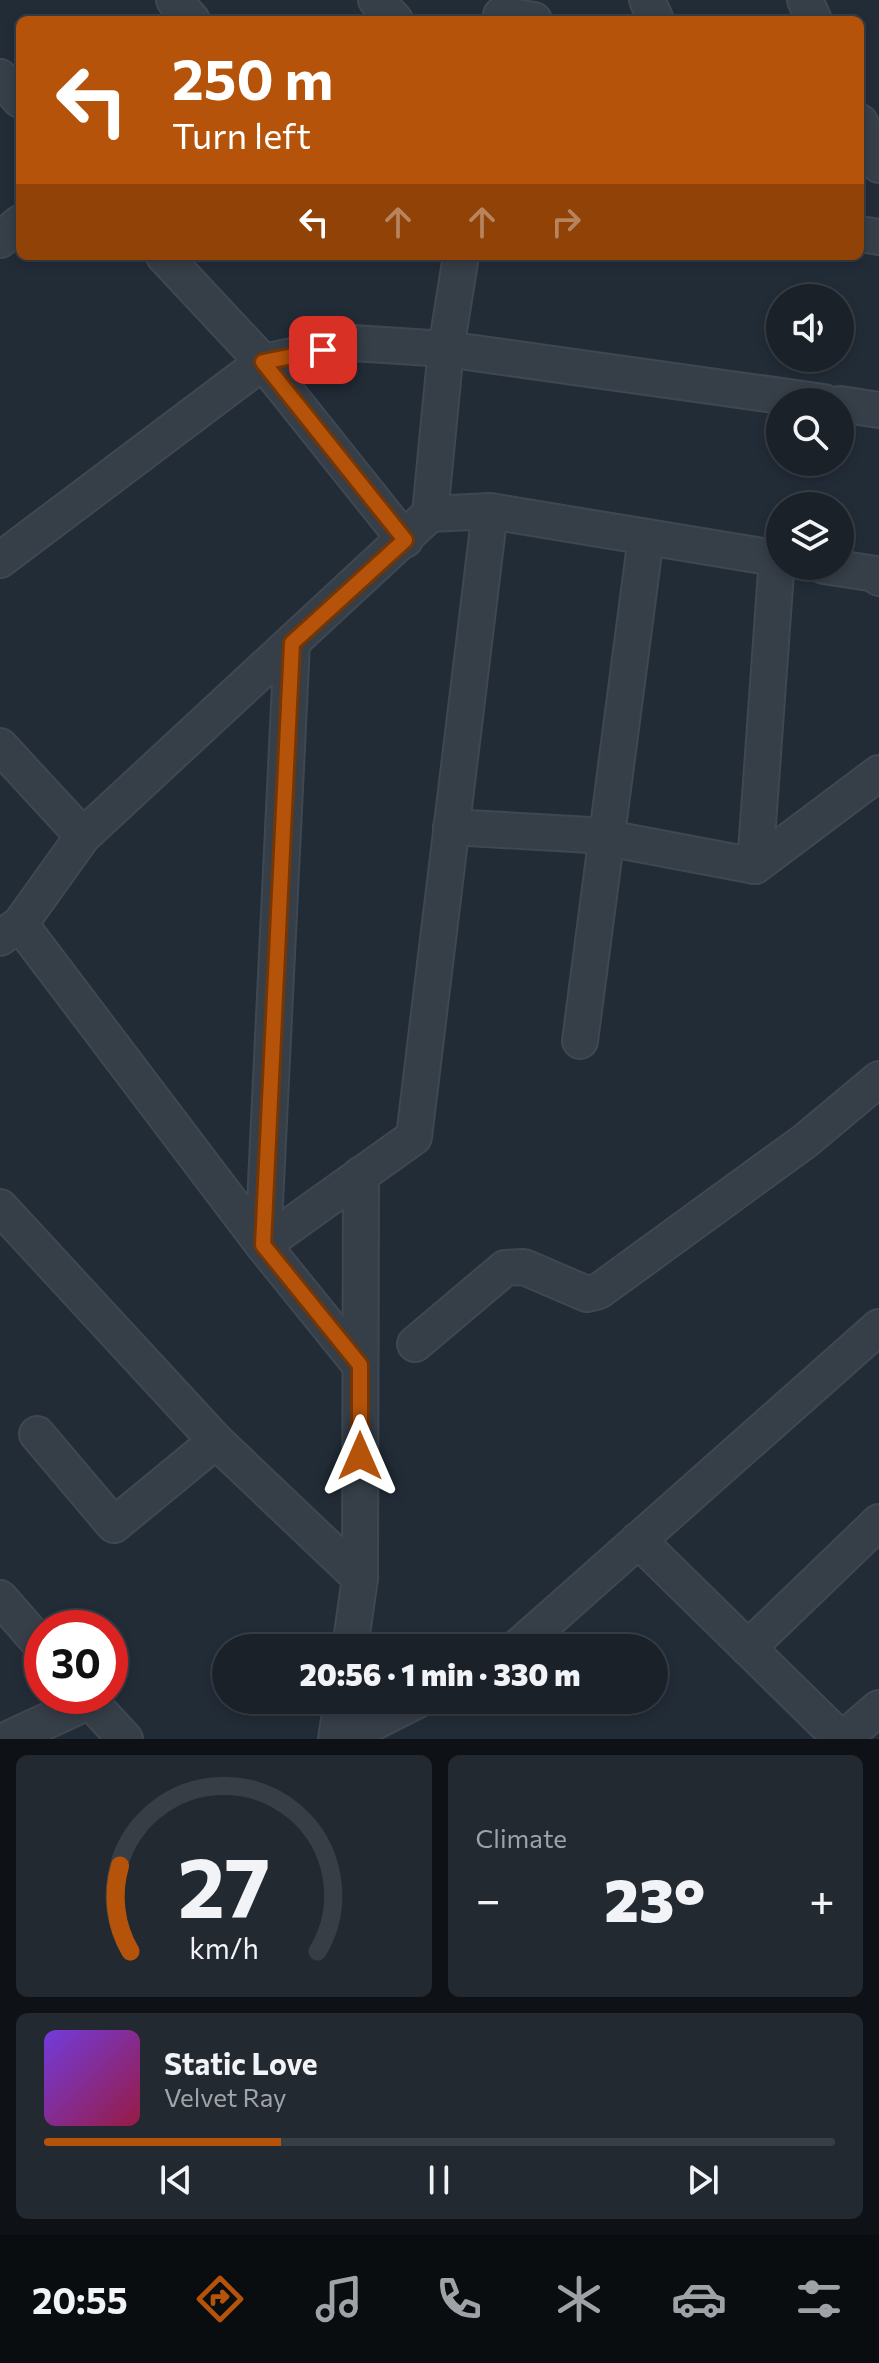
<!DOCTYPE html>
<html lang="en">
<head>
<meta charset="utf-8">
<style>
	body { margin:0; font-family:Commissioner,sans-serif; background:#232931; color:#f1f3f6; height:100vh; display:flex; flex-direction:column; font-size:30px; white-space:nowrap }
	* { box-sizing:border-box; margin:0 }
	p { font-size:26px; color:#9fa3a8 }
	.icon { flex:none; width:44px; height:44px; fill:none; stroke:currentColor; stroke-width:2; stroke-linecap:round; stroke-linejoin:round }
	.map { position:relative; height:1739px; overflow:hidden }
	.sheet { display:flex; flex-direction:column; gap:16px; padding:16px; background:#0e1217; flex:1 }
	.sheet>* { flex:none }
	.banner { position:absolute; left:16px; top:16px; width:848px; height:244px; border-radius:12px; box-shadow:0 4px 12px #0003,0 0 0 2px #383e46; background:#b45309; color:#fff; overflow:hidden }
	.tools { position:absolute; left:766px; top:284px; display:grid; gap:16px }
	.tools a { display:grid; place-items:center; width:88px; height:88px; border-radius:50%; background:#1a2129; box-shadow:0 4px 12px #0003,0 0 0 2px #383e46; font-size:40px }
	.speed { position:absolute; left:24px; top:1610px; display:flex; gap:16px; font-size:40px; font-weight:700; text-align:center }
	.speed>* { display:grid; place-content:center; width:104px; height:104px; border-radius:50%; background:#1a2129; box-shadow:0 4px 12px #0003,0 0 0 2px #383e46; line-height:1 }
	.speed .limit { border:12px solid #d22; background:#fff; color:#111 }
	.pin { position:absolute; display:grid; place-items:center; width:68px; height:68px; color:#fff; margin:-34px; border-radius:16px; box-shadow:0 4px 12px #0006 }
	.me { position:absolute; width:88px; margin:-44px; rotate:0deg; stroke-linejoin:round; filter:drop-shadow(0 0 6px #0008) }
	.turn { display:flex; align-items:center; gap:28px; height:168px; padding:0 24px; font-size:36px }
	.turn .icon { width:104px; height:104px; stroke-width:2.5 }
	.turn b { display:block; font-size:56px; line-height:68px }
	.lanes { display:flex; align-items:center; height:76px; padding:0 24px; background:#0003; justify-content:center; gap:40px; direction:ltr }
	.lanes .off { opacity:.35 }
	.big { font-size:60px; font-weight:800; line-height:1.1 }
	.sheet .card { flex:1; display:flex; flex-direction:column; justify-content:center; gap:12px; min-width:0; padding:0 28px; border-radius:12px; background:#232931 }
	.sheet .dial { align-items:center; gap:0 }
	.dial svg { height:208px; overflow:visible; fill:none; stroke:#383e46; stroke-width:7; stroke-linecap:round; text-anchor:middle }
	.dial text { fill:#f1f3f6; stroke:none }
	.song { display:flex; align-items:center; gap:24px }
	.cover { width:96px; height:96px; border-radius:12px; background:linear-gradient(135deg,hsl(260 70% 55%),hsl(340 70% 35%)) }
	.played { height:8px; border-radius:4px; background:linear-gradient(90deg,#b45309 30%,#383e46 30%) }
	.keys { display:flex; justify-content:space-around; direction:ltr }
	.heat { display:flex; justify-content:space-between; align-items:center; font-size:44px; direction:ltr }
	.sheet .tiles { flex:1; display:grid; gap:16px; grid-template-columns:1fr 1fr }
	.card:last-child { grid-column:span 2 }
	.trip { position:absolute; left:212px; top:1634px; width:456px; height:80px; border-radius:40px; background:#1a2129; box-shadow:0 4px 12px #0003,0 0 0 2px #383e46; font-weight:800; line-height:80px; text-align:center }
	.menu { display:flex; height:128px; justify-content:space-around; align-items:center; background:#0a0d10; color:#9fa3a8 }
	.menu .icon { width:56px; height:56px }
	.menu .selected { color:#b45309 }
	.menu b { font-size:36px; color:#f1f3f6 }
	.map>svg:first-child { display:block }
</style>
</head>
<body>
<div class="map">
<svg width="879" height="1739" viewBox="0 0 879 1739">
	<rect width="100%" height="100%" fill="#222c37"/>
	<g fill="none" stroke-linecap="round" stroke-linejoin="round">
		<defs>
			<g id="minor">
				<polyline points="174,0 192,20"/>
				<polyline points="376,0 395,20"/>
				<polyline points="647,0 656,20"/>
				<polyline points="805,0 814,20"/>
				<polyline points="501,15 534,20"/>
				<polyline points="0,77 20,100"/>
				<polyline points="860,122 879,165"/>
				<polyline points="860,234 879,237"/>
				<polyline points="0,240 20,223"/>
				<polyline points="164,256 263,362 405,540"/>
				<polyline points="840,404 879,410"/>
				<polyline points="430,514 490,511 780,559"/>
				<polyline points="0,560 263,362 353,343 446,349 824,402"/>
				<polyline points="824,566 876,574 879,578"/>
				<polyline points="0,746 83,836"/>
				<polyline points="451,827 607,836 607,838 755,866 879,773"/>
				<polyline points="755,866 777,558"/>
				<polyline points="20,924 263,1245 292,643"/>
				<polyline points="0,938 20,924 83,836 430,514 446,349 461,256"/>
				<polyline points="580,1041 646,537"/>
				<polyline points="0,1207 216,1441 360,1578 350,1648"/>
				<polyline points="415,1344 505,1268 524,1267 587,1294 599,1291 805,1141 879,1079"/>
				<polyline points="360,1365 263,1245 414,1137 490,511"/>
				<polyline points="37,1434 114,1525 216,1441"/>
				<polyline points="638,1540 841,1739"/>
				<polyline points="360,1578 361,1174"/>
				<polyline points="0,1598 42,1646"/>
				<polyline points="517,1648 879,1327"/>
				<polyline points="748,1648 879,1522"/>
				<polyline points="90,1701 125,1739"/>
				<polyline points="8,1739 90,1701 86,1696"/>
				<polyline points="336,1739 342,1700"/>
				<polyline points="341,1739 418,1700"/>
				<polyline points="843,1739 879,1708"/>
			</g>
		</defs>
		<!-- minor casing -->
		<use href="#minor" stroke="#3f4751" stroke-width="38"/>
		<!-- minor -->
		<use href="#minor" stroke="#363e48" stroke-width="34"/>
	</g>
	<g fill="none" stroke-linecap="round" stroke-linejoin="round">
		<defs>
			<polyline id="route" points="323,350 263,362 405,540 292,643 263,1245 360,1365 360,1456"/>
		</defs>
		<!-- route casing -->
		<use href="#route" stroke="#753606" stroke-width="20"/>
		<!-- route -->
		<use href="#route" stroke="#b45309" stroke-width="14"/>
	</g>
</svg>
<div class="tools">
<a><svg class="icon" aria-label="sound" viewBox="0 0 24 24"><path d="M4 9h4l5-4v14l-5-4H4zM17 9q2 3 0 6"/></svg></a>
<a><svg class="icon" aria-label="search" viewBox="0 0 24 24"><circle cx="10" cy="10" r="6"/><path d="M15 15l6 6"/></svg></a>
<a><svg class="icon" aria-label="layers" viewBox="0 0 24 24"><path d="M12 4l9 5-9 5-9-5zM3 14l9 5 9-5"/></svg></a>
</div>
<div class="speed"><div class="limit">30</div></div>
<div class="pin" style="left:323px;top:350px;background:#d93025"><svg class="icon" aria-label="arrive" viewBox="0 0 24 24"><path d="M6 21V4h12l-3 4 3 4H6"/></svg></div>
<svg class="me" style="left:360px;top:1456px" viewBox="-20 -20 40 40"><path d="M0-17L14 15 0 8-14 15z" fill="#b45309" stroke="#fff" stroke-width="4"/></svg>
<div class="trip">20:56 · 1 min · 330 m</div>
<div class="banner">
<div class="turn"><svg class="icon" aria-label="left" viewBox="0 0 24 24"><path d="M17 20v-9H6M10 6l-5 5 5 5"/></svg><div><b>250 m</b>Turn left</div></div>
<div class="lanes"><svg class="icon" aria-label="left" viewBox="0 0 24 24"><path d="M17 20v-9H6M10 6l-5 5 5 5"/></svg><svg class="icon off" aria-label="ahead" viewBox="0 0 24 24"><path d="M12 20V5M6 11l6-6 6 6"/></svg><svg class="icon off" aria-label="ahead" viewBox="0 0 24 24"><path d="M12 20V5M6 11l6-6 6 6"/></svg><svg class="icon off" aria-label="right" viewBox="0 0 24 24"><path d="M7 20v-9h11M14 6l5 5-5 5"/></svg></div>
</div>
</div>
<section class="sheet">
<div class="tiles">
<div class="card dial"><svg viewBox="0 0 100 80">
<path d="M14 69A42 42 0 1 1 86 69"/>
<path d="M14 69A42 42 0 0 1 10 36" stroke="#b45309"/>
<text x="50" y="56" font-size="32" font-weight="700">27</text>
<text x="50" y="72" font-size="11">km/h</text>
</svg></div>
<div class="card"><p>Climate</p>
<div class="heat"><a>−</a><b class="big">23°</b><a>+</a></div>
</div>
<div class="card">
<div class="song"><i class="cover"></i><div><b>Static Love</b><p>Velvet Ray</p></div></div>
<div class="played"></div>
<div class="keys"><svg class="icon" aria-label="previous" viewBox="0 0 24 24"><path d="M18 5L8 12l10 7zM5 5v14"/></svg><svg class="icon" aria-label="pause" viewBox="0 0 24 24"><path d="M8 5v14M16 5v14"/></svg><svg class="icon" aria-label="next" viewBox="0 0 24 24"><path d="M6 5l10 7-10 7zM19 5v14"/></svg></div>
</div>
</div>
</section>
<nav class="menu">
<b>20:55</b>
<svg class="icon selected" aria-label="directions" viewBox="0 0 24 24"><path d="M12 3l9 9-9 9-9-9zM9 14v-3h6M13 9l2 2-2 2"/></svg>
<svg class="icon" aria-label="music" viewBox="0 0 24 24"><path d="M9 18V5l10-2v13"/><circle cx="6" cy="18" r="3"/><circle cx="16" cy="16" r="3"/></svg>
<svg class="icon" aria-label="phone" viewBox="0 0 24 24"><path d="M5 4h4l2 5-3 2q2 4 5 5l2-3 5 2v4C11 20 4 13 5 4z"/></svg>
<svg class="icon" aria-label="climate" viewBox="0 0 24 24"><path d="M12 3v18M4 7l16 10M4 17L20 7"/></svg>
<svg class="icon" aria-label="car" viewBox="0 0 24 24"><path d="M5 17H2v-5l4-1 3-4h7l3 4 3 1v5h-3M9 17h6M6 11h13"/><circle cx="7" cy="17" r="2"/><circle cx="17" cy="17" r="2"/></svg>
<svg class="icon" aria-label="filters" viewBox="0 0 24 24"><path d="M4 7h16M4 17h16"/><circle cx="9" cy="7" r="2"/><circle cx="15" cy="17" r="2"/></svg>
</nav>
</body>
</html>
